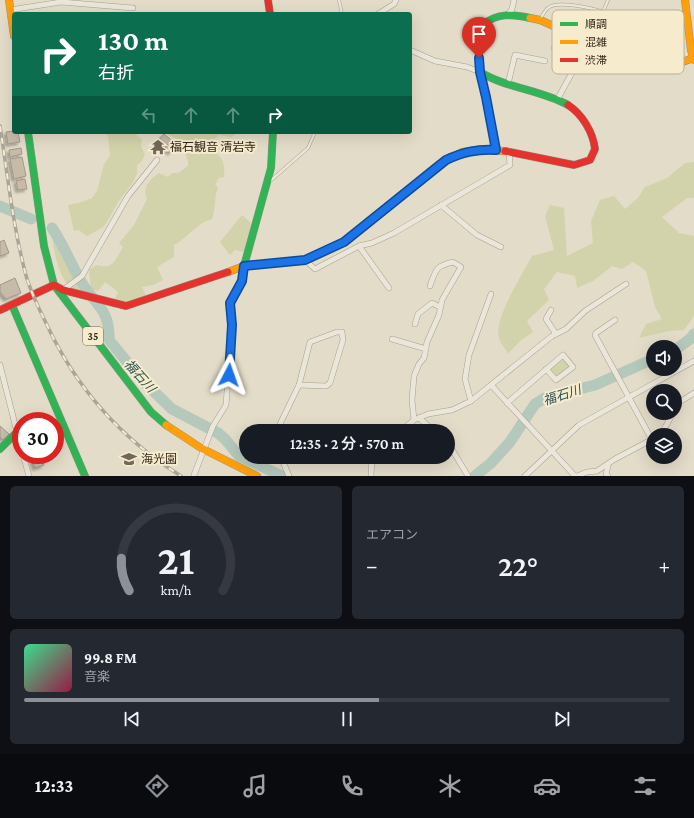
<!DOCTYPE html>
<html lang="ja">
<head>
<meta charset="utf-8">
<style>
	body { margin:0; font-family:"Crimson Pro","Noto Sans JP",serif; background:#242831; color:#f1f3f6; height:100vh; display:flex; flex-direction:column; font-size:15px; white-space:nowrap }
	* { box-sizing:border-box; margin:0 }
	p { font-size:13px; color:#9ea1a6 }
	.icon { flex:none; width:22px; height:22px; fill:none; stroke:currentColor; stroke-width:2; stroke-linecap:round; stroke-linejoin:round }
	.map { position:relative; height:476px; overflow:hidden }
	.sheet { display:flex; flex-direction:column; gap:10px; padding:10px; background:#0d0f14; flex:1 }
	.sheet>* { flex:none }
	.hud { position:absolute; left:12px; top:12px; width:400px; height:122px; border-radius:4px; box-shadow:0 4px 16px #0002; background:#0b6e4f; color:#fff; overflow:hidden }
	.controls { position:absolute; left:646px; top:340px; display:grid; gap:8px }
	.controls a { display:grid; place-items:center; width:36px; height:36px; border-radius:50%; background:#171b24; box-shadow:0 4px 16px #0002; font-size:20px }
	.speed { position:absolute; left:12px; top:412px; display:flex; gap:8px; font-size:20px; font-weight:700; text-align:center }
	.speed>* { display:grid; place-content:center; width:52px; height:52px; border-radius:50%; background:#171b24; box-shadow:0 4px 16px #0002; line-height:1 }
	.speed .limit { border:6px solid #d22; background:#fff; color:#111 }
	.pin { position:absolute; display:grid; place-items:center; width:34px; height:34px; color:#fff; margin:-41px -17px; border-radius:50% 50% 50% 0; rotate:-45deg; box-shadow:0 0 4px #0007 }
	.pin .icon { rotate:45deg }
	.me { position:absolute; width:44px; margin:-22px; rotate:4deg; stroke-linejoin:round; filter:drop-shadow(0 0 3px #0008) }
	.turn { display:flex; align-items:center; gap:14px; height:84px; padding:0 20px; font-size:18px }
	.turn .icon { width:52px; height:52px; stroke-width:2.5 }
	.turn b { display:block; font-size:28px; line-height:34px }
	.lanes { display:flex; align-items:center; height:38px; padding:0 20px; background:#0003; justify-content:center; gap:20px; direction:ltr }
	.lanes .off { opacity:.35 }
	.big { font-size:30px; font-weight:600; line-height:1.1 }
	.sheet .tile { flex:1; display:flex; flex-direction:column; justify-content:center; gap:6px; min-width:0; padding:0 14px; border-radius:6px; background:#242831 }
	.sheet .dial { align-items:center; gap:0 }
	.dial svg { height:104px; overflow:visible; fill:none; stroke:#363941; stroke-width:7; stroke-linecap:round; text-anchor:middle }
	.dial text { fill:#f1f3f6; stroke:none }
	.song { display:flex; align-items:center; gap:12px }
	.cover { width:48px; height:48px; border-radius:6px; background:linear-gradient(135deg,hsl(150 70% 55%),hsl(340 70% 35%)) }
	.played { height:4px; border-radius:2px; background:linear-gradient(90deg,#8c9099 55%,#363941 55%) }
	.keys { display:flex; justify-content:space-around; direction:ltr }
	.heat { display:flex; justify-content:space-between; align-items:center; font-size:22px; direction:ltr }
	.sheet .tiles { flex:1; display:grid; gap:10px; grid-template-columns:1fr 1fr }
	.tile:last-child { grid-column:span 2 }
	.trip { position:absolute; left:239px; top:424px; width:216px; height:40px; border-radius:20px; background:#171b24; box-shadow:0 4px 16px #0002; font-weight:600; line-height:40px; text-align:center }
	.dock { display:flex; height:64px; justify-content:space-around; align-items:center; background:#090b0e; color:#9ea1a6 }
	.dock .icon { width:28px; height:28px }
	.dock .selected { color:#8c9099 }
	.dock b { font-size:18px; color:#f1f3f6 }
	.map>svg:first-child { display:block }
</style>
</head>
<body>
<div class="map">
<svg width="694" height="476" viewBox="0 0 694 476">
	<defs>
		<filter id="shadow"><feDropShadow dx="-2.5" dy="2.5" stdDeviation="1" flood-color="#0004"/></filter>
	</defs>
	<rect width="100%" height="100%" fill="#e3dcc8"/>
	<!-- green -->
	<g fill="#d2d3aa">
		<polygon points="105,132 140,132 136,135 142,139 141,146 145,154 142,161 137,165 137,174 133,182 118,202 107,222 102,228 87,236 79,230 74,231 68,205 82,202 92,198 97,191 104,164 110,156 108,136"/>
		<path d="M 163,132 L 240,132 L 231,137 L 219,135 L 213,140 L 212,149 C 223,159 225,162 224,177 L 219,178 L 215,185 L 218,187 C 214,198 216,208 212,219 C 196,223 188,238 174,245 L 174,257 L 157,267 L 163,280 L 153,285 L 142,287 L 146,295 L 141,299 L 126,303 L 115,299 L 118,292 L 105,282 L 98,291 L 91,289 L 89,270 L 97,265 C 114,270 115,260 123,247 L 119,243 L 134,225 L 147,199 C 142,187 150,179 159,173 L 168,177 L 172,173 L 178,173 L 188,166 C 189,160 183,146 177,143 L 177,139 Z"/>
		<path d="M 694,162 L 694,198 L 687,198 L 662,217 L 679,233 L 694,236 L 694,316 L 684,330 L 669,331 L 639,338 L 646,324 L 662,319 L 655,307 L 646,271 L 633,262 L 622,269 L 612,266 L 593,281 L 577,288 L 575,276 L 557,272 L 544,289 L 549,300 L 527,321 L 533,332 L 520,341 L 508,354 C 506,349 500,343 499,338 C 493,320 523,273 532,256 L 554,250 L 545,216 L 550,205 L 564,208 L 567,256 L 593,243 L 591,221 L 600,200 L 614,196 L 625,209 L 638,198 L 645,187 L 667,178 L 685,163 Z"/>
		<polygon points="242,215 251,223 246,252 235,250 230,255 220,242"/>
		<path d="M 51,230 L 53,230 L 84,291 C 58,293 54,248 51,230 Z"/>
		<polygon points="563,357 570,365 570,368 555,377 550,369"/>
	</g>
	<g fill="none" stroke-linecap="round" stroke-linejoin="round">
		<!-- river -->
		<g stroke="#b5c8bc" stroke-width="11">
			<polyline points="0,206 31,219"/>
			<path d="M 52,228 C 64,245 71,265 82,283 C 96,305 110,310 109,340 L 142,380 L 172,409 L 218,433 L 225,439 L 239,456 L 282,476"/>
			<polyline points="675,350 690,339 694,334"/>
			<polyline points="475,476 491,463 510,442 535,404 545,398 595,385 653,359"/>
		</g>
	</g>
	<!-- building -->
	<g fill="#c6baa9" stroke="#a39788" filter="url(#shadow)">
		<polygon points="14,131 18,132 20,142 8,144 6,132"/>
		<polygon points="164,134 171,140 164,149 157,142"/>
		<polygon points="171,141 176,145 170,153 165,148"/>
		<polygon points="21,148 22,154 10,157 9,150"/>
		<polygon points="22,157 26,176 14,179 10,159"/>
		<polygon points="25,179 27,189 18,190 16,181"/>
		<polygon points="4,240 9,253 0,256 0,242"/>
		<polygon points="15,278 21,293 6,299 0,292 0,285"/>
		<polygon points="0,426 9,434 3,440 0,437"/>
		<polygon points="31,455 41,455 44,465 35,468"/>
	</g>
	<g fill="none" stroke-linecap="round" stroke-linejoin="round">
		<defs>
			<g id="lane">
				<polyline points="339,0 342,14"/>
				<path d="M 541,18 C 543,15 545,10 548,8 C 557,0 592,8 603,12 L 608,0"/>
				<polyline points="269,182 308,148 315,132"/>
			</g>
			<g id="street">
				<polyline points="10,10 61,2 133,8"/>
				<polyline points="378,14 394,4 396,0"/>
				<polyline points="508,15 512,9 514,0"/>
				<polyline points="554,48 579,60 557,100"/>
				<polyline points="410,50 435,61 467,67 480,72 487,97 496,150"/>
				<polyline points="508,84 515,55 545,61"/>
				<polyline points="441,205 477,235 501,247"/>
				<polyline points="359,246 389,288"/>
				<polyline points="305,260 315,269 359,246 372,243 394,233 510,165 509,151"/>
				<polyline points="63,290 82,276 128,196 157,160"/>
				<polyline points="551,310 546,319 556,334"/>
				<polyline points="615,320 596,333 595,335 652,440"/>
				<polyline points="415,324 418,314 432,303 440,307"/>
				<polygon points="337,332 342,332 343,340 330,383 326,386 299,385 310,342"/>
				<polyline points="392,339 426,349"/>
				<polyline points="0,365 21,448"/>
				<polyline points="491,385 575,476"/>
				<polyline points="471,401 465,379 469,355 491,294"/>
				<polyline points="507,403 563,355 573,367 556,380 546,369"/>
				<polyline points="675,409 678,403 694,393"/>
				<polyline points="419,418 434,431"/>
				<path d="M 414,420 L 412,400 L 414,376 L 419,364 L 424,358 L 427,342 L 439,315 L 442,300 L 461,267 L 453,262 C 436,266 436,269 430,286"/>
				<polyline points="278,431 281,422 299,385"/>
				<polyline points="401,431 414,420 428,414 452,410 471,401 552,336 566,329 585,311 626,284"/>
				<polyline points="658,435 663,431 673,413"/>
				<polyline points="448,443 468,476"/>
				<polyline points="23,455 29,476"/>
				<polyline points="281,457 289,476"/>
				<polyline points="608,466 606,474 608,476"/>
				<polyline points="194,475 213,426 226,405 232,325 230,303 242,281 244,266"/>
				<polyline points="371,476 372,457"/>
				<polyline points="525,476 579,425 694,361"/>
				<polyline points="577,476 587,472 597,471 615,459 653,439"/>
			</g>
			<g id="fast">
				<path d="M 530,18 C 513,14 497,13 484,24 L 478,41 L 480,72 C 506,88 541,90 568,105"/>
				<polyline points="28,132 44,246 54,285 151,412 166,425"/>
				<polyline points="244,266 271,168 273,132"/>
				<polyline points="12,305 85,476"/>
				<polyline points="0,449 17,432"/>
			</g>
			<g id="slow">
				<polyline points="9,0 14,36"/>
				<polyline points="685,0 691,50 694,60"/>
				<polyline points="530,18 540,20 649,68 672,66 693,58"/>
				<polyline points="228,272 244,266 305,260 344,242 438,165 462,152 478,150 505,151"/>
				<polyline points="166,425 201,448 257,476"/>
			</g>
			<g id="jam">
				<polyline points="268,0 270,14"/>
				<path d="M 505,151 L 574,165 L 590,160 L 595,149 C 593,132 582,114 568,105"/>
				<polyline points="0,310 54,285 63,290 126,306 228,272"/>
			</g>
		</defs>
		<!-- lane casing -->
		<use href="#lane" stroke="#a7a092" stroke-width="3.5"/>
		<!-- street casing -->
		<use href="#street" stroke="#a7a092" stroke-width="6"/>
		<!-- fast casing -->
		<use href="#fast" stroke="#979082" stroke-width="8"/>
		<!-- slow casing -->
		<use href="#slow" stroke="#979082" stroke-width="8"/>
		<!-- jam casing -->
		<use href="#jam" stroke="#979082" stroke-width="8"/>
		<!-- lane -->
		<use href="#lane" stroke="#ebe6da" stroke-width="2.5"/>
		<!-- street -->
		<use href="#street" stroke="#ebe6da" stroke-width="5"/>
		<!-- fast -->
		<use href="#fast" stroke="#30b455" stroke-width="7"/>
		<!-- slow -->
		<use href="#slow" stroke="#ff9f0a" stroke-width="7"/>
		<!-- jam -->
		<use href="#jam" stroke="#e5322d" stroke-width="7"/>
		<defs>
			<path id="rail" d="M 0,126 C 8,177 13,229 27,279 C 32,294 39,309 46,323 C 76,388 120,438 181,476"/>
		</defs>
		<!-- rail casing -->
		<use href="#rail" stroke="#aaa59b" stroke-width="3.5"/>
		<!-- rail -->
		<use href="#rail" stroke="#f6ebcd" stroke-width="2" stroke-dasharray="6" stroke-linecap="butt"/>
	</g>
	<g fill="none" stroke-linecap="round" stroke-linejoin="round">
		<defs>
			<path id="route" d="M 229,375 L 232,325 L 230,303 L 242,281 L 244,266 L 305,260 L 344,242 L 446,160 C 463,152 477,149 496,150 L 486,97 L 480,72 L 479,58"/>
		</defs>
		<!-- route casing -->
		<use href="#route" stroke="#114b97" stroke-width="10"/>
		<!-- route -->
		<use href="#route" stroke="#1a73e8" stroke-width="7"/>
	</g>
	<!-- icons -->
	<defs>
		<symbol id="temple-bare" viewBox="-9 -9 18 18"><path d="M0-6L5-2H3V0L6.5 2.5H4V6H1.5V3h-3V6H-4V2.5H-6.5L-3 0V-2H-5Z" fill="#726758" stroke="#f6ebcd" stroke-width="2.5" paint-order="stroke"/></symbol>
		<symbol id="school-bare" viewBox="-9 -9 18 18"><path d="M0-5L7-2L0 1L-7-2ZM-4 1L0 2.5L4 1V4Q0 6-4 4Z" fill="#726758" stroke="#f6ebcd" stroke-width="2.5" paint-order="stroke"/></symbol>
	</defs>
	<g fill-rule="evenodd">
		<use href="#temple-bare" x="147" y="136" width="22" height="22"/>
		<use href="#school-bare" x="118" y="448" width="22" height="22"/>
	</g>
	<g text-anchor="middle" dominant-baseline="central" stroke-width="4" stroke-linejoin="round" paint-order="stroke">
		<!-- shield labels -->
		<rect fill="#f6ebcd" stroke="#6f6250" stroke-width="1" x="83" y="327" width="20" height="18" rx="3"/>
		<g font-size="11" font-weight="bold" fill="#35281b">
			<text x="93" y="336">35</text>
		</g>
		<!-- poi labels -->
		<g font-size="12" fill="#35281b" stroke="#f6ebcd" text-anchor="start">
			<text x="170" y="147">福石観音 清岩寺</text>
			<text x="141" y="459">海光園</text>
		</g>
		<!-- water labels -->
		<g font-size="13" font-style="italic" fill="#2a5553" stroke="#f6ebcd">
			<text transform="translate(140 376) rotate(48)">福石川</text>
			<text transform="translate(562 395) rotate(-18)">福石川</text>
		</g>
	</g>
	<!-- legend -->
	<rect x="552" y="10" width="132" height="64" rx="6" fill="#f6ebcd" stroke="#bcb098" stroke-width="1"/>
	<rect x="560" y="22" width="18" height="4" fill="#30b455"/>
	<rect x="560" y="40" width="18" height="4" fill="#ff9f0a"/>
	<rect x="560" y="58" width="18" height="4" fill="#e5322d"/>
	<g font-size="11" fill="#35281b">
		<text x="585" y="28">順調</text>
		<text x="585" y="46">混雑</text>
		<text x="585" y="64">渋滞</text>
	</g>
</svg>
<div class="controls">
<a><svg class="icon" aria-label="sound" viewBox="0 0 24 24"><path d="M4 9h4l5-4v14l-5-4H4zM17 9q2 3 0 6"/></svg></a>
<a><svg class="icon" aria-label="search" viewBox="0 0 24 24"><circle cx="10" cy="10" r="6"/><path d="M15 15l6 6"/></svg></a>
<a><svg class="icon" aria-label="layers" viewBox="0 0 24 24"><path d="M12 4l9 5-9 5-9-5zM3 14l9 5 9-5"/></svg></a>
</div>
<div class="speed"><div class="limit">30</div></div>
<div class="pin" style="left:479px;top:58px;background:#d93025"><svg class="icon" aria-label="arrive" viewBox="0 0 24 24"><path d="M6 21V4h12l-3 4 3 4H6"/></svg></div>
<svg class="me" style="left:229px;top:375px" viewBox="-20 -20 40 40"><path d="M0-17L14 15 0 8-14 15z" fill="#1a73e8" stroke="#fff" stroke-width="4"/></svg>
<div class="trip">12:35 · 2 分 · 570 m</div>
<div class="hud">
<div class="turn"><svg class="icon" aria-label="right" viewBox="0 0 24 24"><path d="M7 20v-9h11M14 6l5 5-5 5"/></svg><div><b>130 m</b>右折</div></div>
<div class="lanes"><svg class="icon off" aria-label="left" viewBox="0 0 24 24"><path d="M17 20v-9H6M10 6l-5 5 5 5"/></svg><svg class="icon off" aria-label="ahead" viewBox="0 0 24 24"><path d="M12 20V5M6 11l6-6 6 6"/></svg><svg class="icon off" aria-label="ahead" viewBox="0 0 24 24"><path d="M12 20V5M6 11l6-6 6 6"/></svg><svg class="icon" aria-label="right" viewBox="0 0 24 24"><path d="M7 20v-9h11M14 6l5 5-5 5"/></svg></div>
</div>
</div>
<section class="sheet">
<div class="tiles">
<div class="tile dial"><svg viewBox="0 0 100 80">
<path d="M14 69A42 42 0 1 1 86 69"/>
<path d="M14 69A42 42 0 0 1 8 44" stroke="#8c9099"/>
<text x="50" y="56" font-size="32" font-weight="700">21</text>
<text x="50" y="72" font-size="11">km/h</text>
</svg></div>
<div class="tile"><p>エアコン</p>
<div class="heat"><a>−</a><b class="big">22°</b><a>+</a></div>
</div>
<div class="tile">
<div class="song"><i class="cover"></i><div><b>99.8 FM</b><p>音楽</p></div></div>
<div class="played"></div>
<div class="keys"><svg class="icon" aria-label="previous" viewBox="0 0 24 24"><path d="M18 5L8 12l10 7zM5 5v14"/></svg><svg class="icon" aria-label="pause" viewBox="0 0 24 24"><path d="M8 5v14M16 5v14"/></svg><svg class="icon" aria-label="next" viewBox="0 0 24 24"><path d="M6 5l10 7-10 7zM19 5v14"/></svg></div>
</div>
</div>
</section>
<nav class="dock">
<b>12:33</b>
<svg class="icon selected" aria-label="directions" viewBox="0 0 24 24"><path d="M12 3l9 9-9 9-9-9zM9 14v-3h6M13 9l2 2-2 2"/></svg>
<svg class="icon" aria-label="music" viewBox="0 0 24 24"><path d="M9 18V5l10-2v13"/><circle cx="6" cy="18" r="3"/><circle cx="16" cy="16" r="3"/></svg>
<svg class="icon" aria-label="phone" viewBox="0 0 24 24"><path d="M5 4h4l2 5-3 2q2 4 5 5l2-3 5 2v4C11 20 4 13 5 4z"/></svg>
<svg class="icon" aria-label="climate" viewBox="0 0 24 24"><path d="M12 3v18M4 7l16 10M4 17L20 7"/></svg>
<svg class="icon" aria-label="car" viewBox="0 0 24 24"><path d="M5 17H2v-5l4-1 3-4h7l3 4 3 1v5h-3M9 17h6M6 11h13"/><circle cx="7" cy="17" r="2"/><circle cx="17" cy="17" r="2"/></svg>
<svg class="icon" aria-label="filters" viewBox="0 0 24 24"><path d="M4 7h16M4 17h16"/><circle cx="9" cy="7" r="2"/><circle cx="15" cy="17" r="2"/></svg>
</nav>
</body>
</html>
